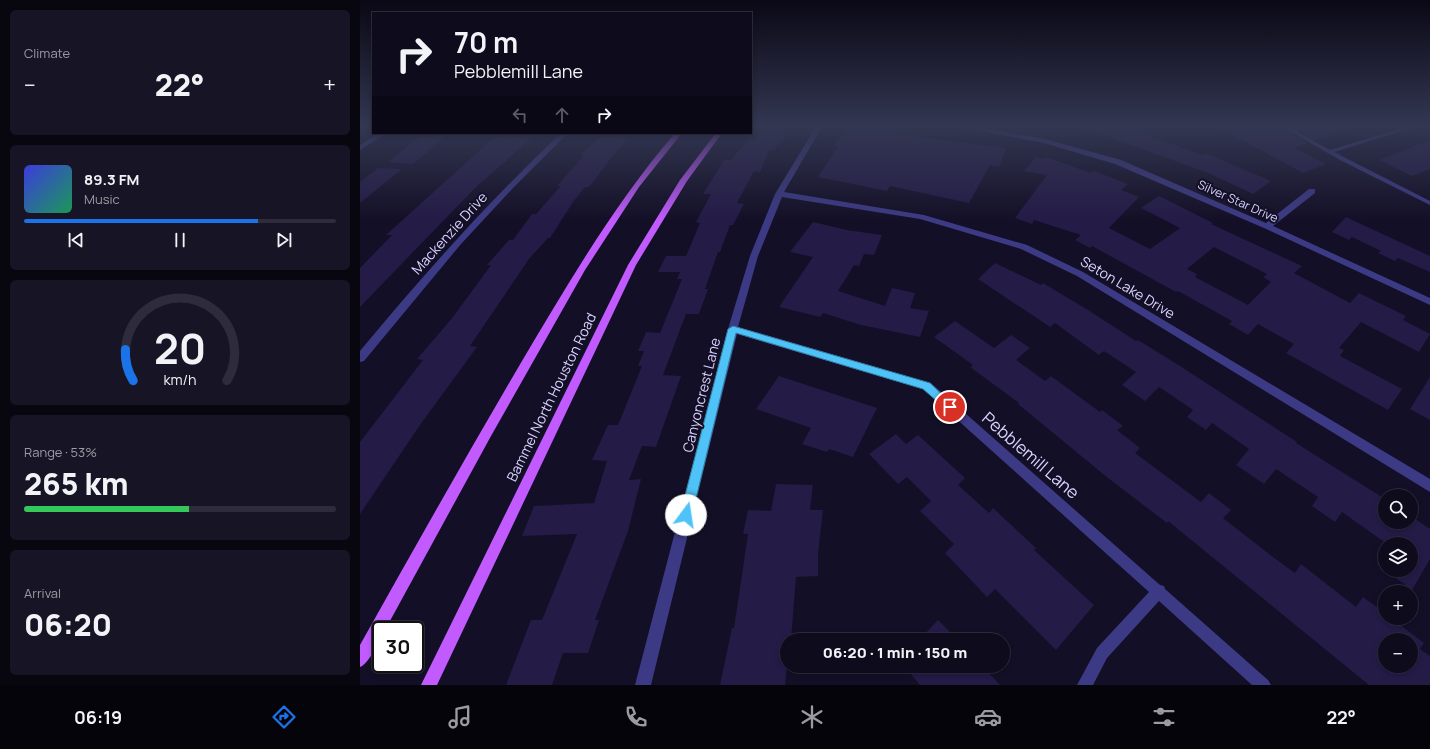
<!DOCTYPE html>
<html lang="en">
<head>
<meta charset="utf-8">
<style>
	body { margin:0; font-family:Manrope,sans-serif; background:#171425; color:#f1f3f6; height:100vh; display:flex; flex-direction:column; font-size:15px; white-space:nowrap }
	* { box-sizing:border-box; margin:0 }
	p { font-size:13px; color:#9b9ba3 }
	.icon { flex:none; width:22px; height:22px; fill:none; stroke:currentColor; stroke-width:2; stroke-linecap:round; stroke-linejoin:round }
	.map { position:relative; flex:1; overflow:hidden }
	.panel { display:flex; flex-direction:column; gap:10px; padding:10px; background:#08060f; width:360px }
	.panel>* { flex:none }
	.banner { position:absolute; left:12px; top:12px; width:380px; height:122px; border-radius:0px; box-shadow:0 2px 6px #0003,0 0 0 1px #2e2b3b; background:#0e0b1c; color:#f1f3f6; overflow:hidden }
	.fabs { position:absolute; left:1018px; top:489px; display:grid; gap:8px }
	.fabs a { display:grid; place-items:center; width:40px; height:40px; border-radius:50%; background:#0e0b1c; box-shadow:0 2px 6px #0003,0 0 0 1px #2e2b3b; font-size:20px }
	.speed { position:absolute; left:12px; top:621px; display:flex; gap:8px; font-size:20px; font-weight:700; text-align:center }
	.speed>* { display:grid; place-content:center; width:52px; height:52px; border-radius:50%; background:#0e0b1c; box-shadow:0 2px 6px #0003,0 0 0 1px #2e2b3b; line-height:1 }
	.speed .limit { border:2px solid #111; border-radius:6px; background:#fff; color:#111 }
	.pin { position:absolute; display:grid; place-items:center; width:34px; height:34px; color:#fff; margin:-17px; border:2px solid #fff; border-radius:50%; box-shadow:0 1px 4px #0007 }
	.me { position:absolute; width:44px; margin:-22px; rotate:14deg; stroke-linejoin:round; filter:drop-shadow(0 0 3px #0008) }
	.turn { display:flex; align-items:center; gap:14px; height:84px; padding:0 16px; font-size:18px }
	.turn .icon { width:52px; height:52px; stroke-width:2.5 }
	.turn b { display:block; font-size:28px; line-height:34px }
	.lanes { display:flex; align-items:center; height:38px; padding:0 16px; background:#0003; justify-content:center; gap:20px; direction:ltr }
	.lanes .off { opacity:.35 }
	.big { font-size:30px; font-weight:800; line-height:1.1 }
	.panel .widget { flex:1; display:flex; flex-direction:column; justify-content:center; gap:6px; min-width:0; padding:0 14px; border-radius:6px; background:#171425 }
	.panel .dial { align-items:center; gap:0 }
	.dial svg { height:104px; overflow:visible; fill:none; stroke:#2e2b3b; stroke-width:7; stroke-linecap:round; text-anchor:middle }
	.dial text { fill:#f1f3f6; stroke:none }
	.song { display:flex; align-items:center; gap:12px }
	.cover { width:48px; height:48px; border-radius:6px; background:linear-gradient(135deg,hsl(240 70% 55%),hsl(150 70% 35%)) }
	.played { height:4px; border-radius:2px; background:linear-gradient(90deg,#1a73e8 75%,#2e2b3b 75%) }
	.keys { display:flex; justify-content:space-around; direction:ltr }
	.heat { display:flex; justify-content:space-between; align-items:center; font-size:22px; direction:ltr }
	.charge { height:6px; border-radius:3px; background:linear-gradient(90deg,#34c759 53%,#2e2b3b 0) }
	.trip { position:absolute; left:420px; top:633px; width:230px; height:40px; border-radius:20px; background:#0e0b1c; box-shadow:0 2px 6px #0003,0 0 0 1px #2e2b3b; font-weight:800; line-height:40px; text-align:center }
	.dock { display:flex; height:64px; justify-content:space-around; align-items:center; background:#06040b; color:#9b9ba3 }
	.dock .icon { width:28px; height:28px }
	.dock .selected { color:#1a73e8 }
	.dock b { font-size:18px; color:#f1f3f6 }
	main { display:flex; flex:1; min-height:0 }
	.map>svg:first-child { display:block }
</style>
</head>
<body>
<main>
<section class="panel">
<div class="widget"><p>Climate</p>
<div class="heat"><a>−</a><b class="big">22°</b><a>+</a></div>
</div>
<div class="widget">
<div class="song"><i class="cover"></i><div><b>89.3 FM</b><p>Music</p></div></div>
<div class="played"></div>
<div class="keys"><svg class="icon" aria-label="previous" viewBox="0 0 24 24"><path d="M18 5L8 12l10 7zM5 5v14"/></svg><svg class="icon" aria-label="pause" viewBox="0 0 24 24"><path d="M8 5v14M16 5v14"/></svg><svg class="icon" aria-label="next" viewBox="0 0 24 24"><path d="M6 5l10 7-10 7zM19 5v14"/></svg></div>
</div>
<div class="widget dial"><svg viewBox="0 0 100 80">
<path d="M14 69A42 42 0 1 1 86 69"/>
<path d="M14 69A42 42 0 0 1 8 45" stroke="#1a73e8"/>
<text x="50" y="56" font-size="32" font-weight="700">20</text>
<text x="50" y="72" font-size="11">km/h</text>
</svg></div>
<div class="widget"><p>Range · 53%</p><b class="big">265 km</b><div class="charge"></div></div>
<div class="widget"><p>Arrival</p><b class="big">06:20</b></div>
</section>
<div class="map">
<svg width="1070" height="685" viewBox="0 0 1070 685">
	<rect width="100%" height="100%" fill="#130f26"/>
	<!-- building -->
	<g fill="#241b47" fill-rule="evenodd">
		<polygon points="406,125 430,125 424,134 427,134 414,150 409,150 400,172 394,171 377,203 384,204 373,225 370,225 360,252 358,252 345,289 348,289 339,314 326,314 303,375 321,376 296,447 282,446 269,480 281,479 268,531 235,620 239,620 228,653 203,653 192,685 146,685 171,620 182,620 217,534 162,536 174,506 234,503 247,461 232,460 248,425 258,425 282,366 278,366 284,351 278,351 286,332 300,333 322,279 317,279 320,272 298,272 306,256 326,256 340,223 336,222 351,194 343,194 364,160 371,160 388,140 394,140"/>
		<polygon points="491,125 558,137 646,148 639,167 630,165 609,203 530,186 527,191 458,177 478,146 474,145"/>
		<polygon points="722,125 763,125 785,132 783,134 843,155 845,153 911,181 893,194 848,173 722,127"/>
		<polygon points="854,125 918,125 947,143 934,148 966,164 943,173"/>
		<polygon points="927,125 992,125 993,127 955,140"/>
		<polygon points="64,133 89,133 53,164 28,162"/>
		<polygon points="139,133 177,133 115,188 0,307 0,268 32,235 26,235"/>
		<polygon points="245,133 271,133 229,187 225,187 213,202 190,238 188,238 169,259 110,346 117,347 60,425 0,514 0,442 63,360 57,359 93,317 131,265 127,265 149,240 153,240 172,214 176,214 201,186 197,186 224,155 220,155"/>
		<polygon points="1070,140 1070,169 1052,176 1019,160"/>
		<path d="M 676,157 L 684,159 L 686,157 L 731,173 L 734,171 L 768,184 L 761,190 L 779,197 L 749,228 L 790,249 L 820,228 L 781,208 L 799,196 L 853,223 L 851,224 L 942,266 L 934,273 L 990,303 L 999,293 L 1046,316 L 1043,320 L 1070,334 L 1059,352 L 1001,322 L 979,348 L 984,350 L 980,356 L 1042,389 L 1028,410 L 926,353 L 934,344 L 898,324 L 888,335 L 869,324 L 872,321 L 818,291 L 816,292 L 732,246 L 730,248 L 715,240 L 721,235 L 674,220 L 672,224 L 655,218 L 687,175 L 664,171 ZM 854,247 L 907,274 L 903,277 L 911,282 L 888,305 L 835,277 L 837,274 L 827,269 Z"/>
		<polygon points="18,168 42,169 0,203 0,182"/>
		<polygon points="986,217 1070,256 1070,272 1038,258 1035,261 1018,253 1021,251 992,237 989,240 972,232"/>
		<polygon points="453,222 487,230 522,235 514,255 504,254 499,266 494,265 478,291 525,306 532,288 555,293 550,308 569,311 560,337 501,325 463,313 460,317 419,307 453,257 430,252"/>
		<polygon points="635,263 681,285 683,283 728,310 776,341 778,340 820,366 937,442 936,443 1025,499 1025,522 1051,522 1051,516 1070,529 1070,559 1052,590 1017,564 1025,551 1025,570 1051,570 1051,544 1027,544 982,512 975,522 952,506 958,497 916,469 904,484 876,465 889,449 852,423 846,430 827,417 833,410 799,387 785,401 762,385 776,372 744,351 739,355 695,323 690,327 618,279"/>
		<path d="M 595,321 L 634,348 L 651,335 L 670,348 L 656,360 L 685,381 L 691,376 L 740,412 L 742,410 L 763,426 L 757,430 L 780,448 L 775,453 L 841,502 L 849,493 L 871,510 L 863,518 L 913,557 L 935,573 L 941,564 L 996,607 L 1003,597 L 1025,613 L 1025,618 L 1031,618 L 1064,643 L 1060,649 L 1070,656 L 1070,685 L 1009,685 L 808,521 L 807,523 L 748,478 L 658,404 L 659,403 L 610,367 L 613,365 L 574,337 ZM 1025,640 L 1051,640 L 1051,666 L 1025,666 Z"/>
		<polygon points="419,376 517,408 493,457 469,449 467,452 442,444 451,428 396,409"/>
		<polygon points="1070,377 1070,420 1050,409"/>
		<polygon points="536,434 546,444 558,435 605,478 598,485 629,513 633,508 676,548 674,550 734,605 696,650 635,589 627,597 585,553 594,544 560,511 571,501 547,477 538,484 509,454"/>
		<polygon points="416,484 453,485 450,510 463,510 458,554 458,576 436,577 431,640 427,640 427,666 425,685 360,685 372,628 374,628 388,534 383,534 388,510 411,511"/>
		<polygon points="578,620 588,630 597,640 559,640"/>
		<polygon points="556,666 622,666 640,685 560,685 550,673"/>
	</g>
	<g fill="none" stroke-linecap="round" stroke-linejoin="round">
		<!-- lane -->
		<polygon fill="#3d3a85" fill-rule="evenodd" points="919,125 925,125 970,150 1045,127 1049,127 1049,129 974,152 1070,201 1070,205 980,160"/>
		<!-- street -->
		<g fill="#3d3a85" fill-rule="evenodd">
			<polygon points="457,125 463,125 424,192 564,215 667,245 723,272 1070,479 1070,492 717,276 661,249 560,219 422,197 398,256 378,327 571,383 800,585 804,586 805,589 908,680 911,685 892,685 799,601 747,658 733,685 717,685 737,648 789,592 563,389 377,334 291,685 275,685 368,329 390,256 415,194"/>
			<polygon points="597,125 609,125 685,139 761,160 906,223 949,189 955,189 955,193 913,226 1070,298 1070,305 904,228 755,164 684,143 600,127"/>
			<polygon points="19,133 27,133 0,150 0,145"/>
			<path d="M 201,133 L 208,133 L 153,188 L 101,244 L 4,361 L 0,362 L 0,351 C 63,275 129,201 201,133 Z"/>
		</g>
		<!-- primary -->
		<g fill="#c25bff" fill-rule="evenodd">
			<path d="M 315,133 L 322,133 L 279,187 L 225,270 L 131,436 L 25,630 L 21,630 C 21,640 9,664 0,667 L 0,645 C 53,550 107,455 162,361 C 209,282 255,203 315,133 Z"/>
			<polygon points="356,133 362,133 327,181 276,265 77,685 61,685 268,265 320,180"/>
		</g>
	</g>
	<!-- sky -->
	<linearGradient id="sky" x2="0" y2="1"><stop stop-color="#0a0815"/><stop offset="0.57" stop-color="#333752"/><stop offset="1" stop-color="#333752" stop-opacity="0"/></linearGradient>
	<rect width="1070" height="221" fill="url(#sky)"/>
	<!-- route -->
	<polygon fill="#4fc3f7" stroke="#337fa1" points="373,326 570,383 595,407 593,409 586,409 563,389 376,333 332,515 330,518 326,520 322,518 320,515 368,329"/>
	<g text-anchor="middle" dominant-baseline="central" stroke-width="4" stroke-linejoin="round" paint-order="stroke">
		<!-- far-street labels -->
		<g font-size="12" fill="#d9d4ff" stroke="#130f26">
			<text transform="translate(878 201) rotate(24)">Silver Star Drive</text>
		</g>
		<!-- street labels -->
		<g font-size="14" fill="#d9d4ff" stroke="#130f26">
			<text transform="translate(89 233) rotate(-48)">Mackenzie Drive</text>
			<text transform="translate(768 287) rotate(31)">Seton Lake Drive</text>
			<text transform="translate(341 395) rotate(-76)">Canyoncrest Lane</text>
			<text transform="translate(191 397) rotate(-64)">Bammel North Houston Road</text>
		</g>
		<!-- near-street labels -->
		<g font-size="17" fill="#d9d4ff" stroke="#130f26">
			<text transform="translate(671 455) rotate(41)">Pebblemill Lane</text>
		</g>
	</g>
</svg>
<div class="fabs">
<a><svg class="icon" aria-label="search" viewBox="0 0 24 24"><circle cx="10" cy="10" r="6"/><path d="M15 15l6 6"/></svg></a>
<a><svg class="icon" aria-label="layers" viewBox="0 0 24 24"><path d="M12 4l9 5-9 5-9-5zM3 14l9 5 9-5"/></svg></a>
<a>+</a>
<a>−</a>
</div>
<div class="speed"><div class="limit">30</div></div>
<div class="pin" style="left:590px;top:407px;background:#d93025"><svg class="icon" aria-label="arrive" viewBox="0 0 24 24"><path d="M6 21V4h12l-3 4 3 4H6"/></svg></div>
<svg class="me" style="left:326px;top:515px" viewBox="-20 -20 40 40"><circle r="19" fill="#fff"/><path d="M0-13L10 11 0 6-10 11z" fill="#4fc3f7"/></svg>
<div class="trip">06:20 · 1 min · 150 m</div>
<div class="banner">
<div class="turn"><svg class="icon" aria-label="right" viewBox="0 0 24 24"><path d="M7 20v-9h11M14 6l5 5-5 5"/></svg><div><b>70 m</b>Pebblemill Lane</div></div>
<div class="lanes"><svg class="icon off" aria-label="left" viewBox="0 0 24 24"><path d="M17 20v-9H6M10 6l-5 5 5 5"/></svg><svg class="icon off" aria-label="ahead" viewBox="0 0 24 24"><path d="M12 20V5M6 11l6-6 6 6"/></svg><svg class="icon" aria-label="right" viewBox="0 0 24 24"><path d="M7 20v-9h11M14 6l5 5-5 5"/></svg></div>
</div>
</div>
</main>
<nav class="dock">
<b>06:19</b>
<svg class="icon selected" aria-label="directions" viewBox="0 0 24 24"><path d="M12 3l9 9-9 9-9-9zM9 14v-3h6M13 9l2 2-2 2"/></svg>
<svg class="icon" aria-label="music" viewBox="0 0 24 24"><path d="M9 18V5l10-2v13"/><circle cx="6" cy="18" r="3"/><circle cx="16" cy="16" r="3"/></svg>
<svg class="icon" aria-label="phone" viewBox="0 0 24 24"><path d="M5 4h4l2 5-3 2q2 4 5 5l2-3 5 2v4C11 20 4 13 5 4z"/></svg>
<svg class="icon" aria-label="climate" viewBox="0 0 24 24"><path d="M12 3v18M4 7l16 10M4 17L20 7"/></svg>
<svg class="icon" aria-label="car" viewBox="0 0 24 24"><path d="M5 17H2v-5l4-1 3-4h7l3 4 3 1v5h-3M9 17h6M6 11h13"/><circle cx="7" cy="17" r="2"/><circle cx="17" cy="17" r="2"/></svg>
<svg class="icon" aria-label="filters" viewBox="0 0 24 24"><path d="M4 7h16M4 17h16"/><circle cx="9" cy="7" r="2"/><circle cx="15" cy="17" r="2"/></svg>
<b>22°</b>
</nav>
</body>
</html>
